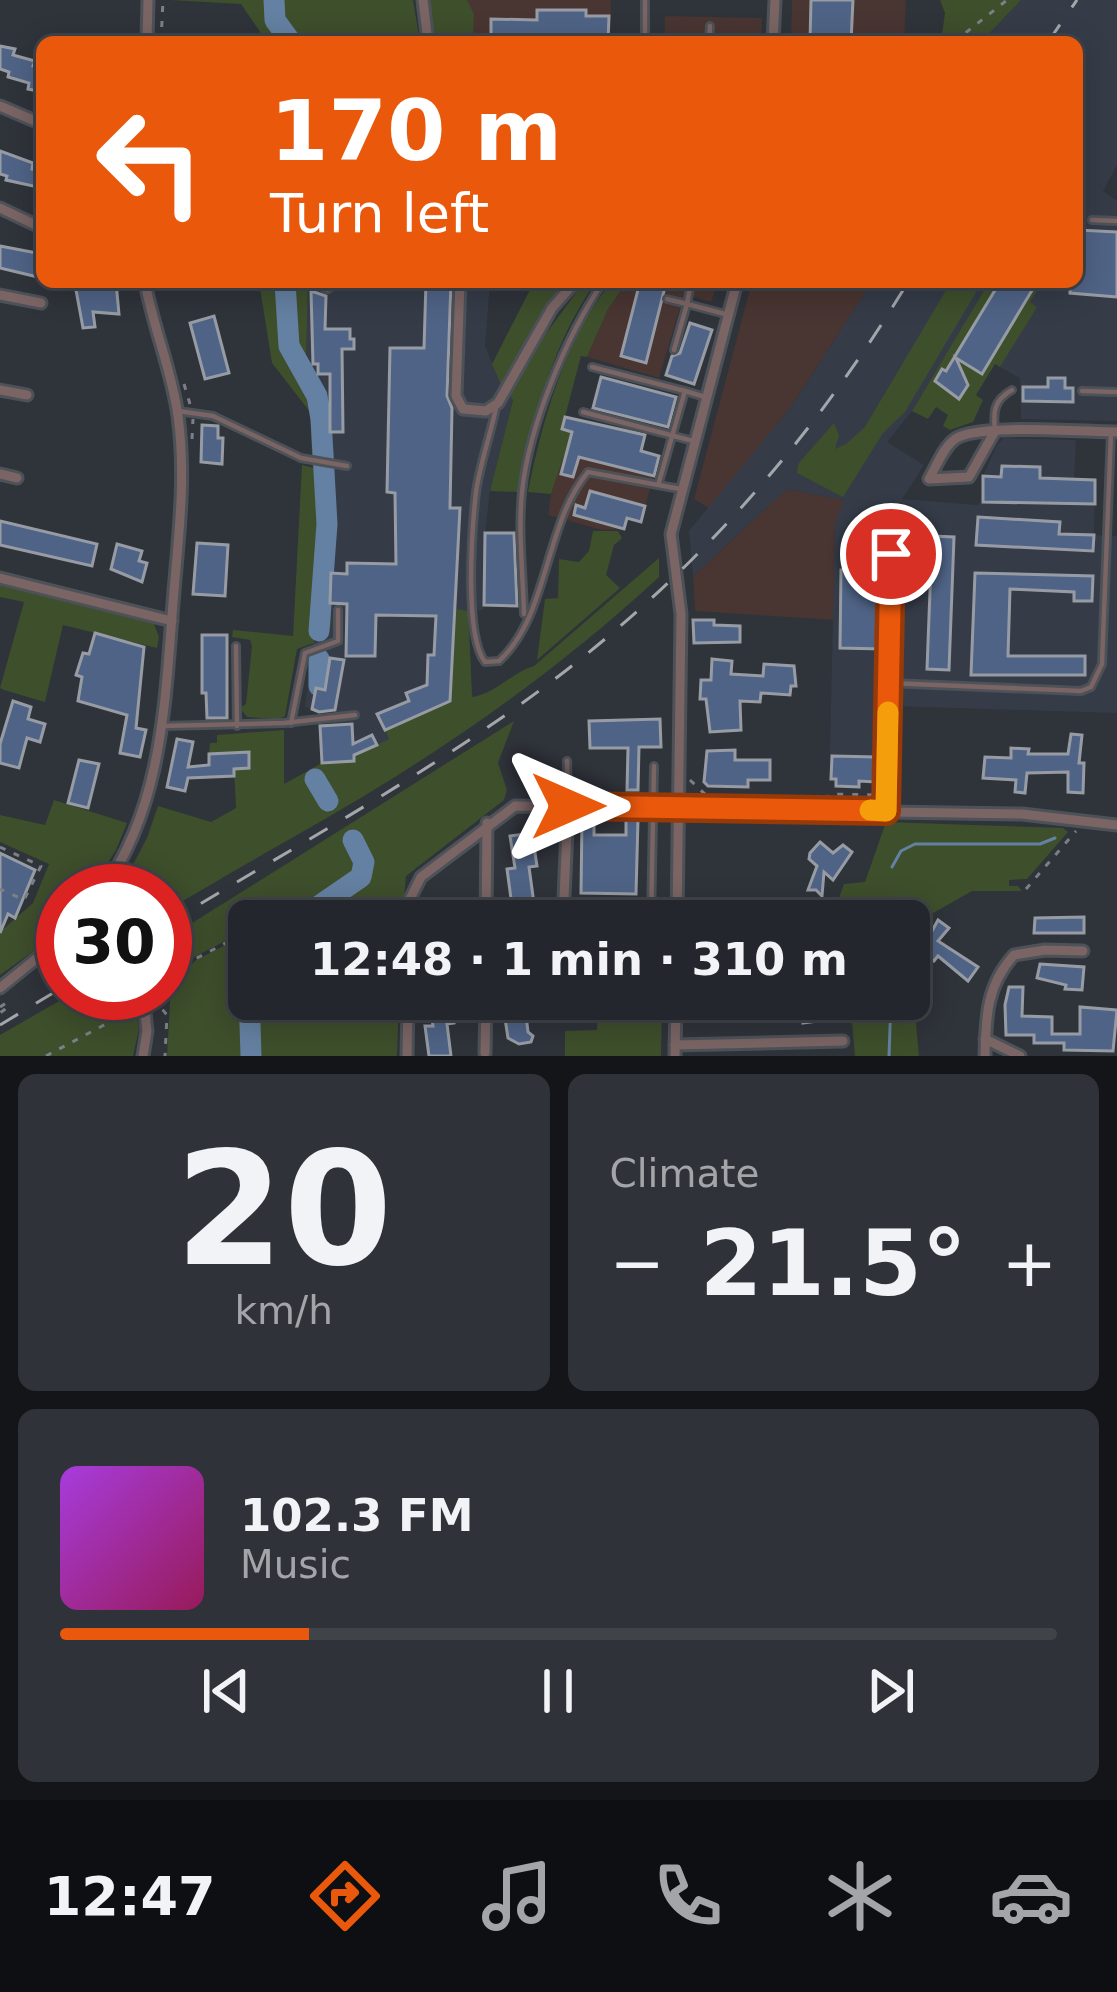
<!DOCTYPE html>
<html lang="en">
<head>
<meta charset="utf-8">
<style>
	body { margin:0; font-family:"DejaVu Sans",sans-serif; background:#2f3238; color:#f1f3f6; height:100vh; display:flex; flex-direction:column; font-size:45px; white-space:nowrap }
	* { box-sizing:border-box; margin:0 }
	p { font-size:39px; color:#a3a5a9 }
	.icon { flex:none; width:66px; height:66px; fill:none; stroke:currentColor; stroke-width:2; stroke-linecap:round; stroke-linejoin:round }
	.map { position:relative; height:1056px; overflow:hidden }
	.sheet { display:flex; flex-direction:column; gap:18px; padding:18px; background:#131518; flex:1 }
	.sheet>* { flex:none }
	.hud { position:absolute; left:36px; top:36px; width:1047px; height:252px; border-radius:18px; box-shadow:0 6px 30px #0003,0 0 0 3px #404348; background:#ea580c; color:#fff; overflow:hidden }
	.speed { position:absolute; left:36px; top:864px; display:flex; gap:24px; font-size:60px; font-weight:700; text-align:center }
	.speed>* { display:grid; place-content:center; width:156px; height:156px; border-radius:50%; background:#23262c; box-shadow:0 6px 30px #0003,0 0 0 3px #404348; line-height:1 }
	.speed .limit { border:18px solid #d22; background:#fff; color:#111 }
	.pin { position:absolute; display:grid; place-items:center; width:102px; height:102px; color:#fff; margin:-51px; border:6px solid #fff; border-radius:50%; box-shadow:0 3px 12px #0007 }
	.me { position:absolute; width:132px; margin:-66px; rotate:90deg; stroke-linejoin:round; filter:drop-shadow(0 0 9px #0008) }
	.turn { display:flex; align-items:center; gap:42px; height:252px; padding:0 36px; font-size:54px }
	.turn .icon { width:156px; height:156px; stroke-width:2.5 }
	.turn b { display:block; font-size:84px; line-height:102px }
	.big { font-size:90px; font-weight:800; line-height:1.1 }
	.sheet .card { flex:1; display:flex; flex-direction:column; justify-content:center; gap:18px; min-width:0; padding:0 42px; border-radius:18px; background:#2f3238 }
	.sheet .dial { align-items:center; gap:0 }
	.dial b { font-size:156px; line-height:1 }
	.song { display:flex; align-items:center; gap:36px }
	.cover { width:144px; height:144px; border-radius:18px; background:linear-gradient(135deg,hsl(280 70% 55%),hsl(330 70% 35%)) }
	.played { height:12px; border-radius:6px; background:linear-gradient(90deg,#ea580c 25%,#404348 25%) }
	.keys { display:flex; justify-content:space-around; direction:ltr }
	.heat { display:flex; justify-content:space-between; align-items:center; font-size:66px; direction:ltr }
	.sheet .tiles { flex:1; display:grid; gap:18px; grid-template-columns:1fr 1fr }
	.card:last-child { grid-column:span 2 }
	.trip { position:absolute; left:228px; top:900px; width:702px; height:120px; border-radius:18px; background:#23262c; box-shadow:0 6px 30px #0003,0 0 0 3px #404348; font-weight:800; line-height:120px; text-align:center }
	.tabs { display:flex; height:192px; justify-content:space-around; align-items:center; background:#0e0f12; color:#a3a5a9 }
	.tabs .icon { width:84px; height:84px }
	.tabs .current { color:#ea580c }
	.tabs b { font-size:54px; color:#f1f3f6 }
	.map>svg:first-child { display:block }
</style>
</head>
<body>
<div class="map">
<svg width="1117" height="1056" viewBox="0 0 1117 1056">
	<rect width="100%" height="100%" fill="#2f333a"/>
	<!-- commercial -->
	<g fill="#493532">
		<polygon points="467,0 611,0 610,42 473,42 474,14"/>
		<polygon points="792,0 906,0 904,42 791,42"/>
		<polygon points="665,16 762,18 761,42 664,42"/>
		<polygon points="627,282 718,282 711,302 684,294 659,378 587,357 608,309"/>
		<polygon points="752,282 872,282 791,407 709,508 694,499"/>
		<polygon points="572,432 659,456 641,522 627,518 624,529 602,530 548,515 551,494"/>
		<polygon points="787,489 845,500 835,523 834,620 695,611 693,576"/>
	</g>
	<!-- built -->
	<g fill="#353c48">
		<polygon points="1021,0 1117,0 1117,165 1103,191 1117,201 1117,232 1077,230 1077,42 981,42"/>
		<polygon points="1077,247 1117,250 1117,421 1021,419 1020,378 1000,367 1036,307 1029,303 1042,282 1077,282"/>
		<polygon points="308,282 490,282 485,346 501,385 513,399 490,491 485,533 483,610 469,611 472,698 385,730 390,739 354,756 354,761 322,763 320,726 333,725 334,713 305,707 314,635 331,626 326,390 306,361"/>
		<polygon points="872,282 989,282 912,411 887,442 924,465 902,499 977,505 983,501 983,476 997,445 1004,438 1076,440 1074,479 1095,480 1094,535 1117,536 1117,713 893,706 893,786 876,787 876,757 830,755 835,523 844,500 787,489 693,576 689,531 791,407"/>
	</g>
	<!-- green -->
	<g fill="#3e4f2c">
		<polygon points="170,0 413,0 420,42 267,42 241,4"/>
		<polygon points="428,0 467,0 474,14 473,42 433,42"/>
		<polygon points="940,0 1021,0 981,42 941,42 945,13"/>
		<polygon points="259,282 308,282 306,361 326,390 330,459 312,455 310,412 272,363"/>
		<polygon points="534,282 567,282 554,295 501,385 492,364"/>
		<path d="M 584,282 L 596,282 C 552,343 533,419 520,492 L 490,491 L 513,400 L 509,395 L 539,343 Z"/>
		<path d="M 611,282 L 627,282 L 608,309 L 587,357 L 581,356 L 562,428 L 572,432 L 551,494 L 528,492 C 542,421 565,340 611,282 Z"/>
		<polygon points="951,282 982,282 905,412 883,433 843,497 797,473 798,464 834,423 839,435 835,449 846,444 865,427"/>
		<polygon points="989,282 1042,282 1030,302 1037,307 1000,367 995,364 976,395 983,400 973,422 950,430 943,426 948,415 936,407 928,419 912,411"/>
		<polygon points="302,465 330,472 331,626 323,636 314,636 314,643 297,649 285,716 280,719 247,717 240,708 246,704 252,646 250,640 232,637 233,630 293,636"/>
		<polygon points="593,531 618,531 622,538 614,545 606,575 620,588 537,660 545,599 558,598 559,559 579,562 589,551"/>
		<path d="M 659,558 L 659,577 C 578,652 489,718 395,777 C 320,824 241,865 165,912 L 165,891 L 119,891 L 147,838 L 158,806 L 211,822 L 236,808 L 234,769 L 248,753 L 209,754 L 210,743 L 217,743 L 217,735 L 284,730 L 284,784 L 322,763 L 353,761 L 354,756 L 389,739 L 385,730 L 450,701 L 454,609 L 468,611 L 472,697 C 495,694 511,673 534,666 Z"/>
		<polygon points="0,584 154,624 159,637 157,648 63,625 45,702 4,690 0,688 24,602 0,597"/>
		<polygon points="514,721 498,763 507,790 504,800 406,876 402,921 249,921 249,929 194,957 165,981 165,940"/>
		<polygon points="54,800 127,823 116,850 90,891 63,891 63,924 42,945 0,975 0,932 33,903 49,864 0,842 0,815 45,825"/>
		<polygon points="886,822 1063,828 1068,832 1027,879 1009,880 1009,886 1018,886 1022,891 972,891 921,920 909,951 919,1056 855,1056 850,999 909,999 909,921 831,921 844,884 865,882"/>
		<polygon points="249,933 249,999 399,999 397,1056 167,1056 171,984 196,960"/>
		<polygon points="73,993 133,993 139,1029 133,1056 0,1056 0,1035"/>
		<polygon points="598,999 662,999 661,1056 565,1056 565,1031 597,1030"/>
	</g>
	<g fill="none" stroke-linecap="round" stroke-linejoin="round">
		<!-- stream -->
		<g stroke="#6480a2" stroke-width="3">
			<polyline points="892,867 901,851 915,844 1040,844 1055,838"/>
			<polyline points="890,901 890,921"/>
			<polyline points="889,1056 891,999"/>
		</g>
		<!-- river -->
		<g stroke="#6480a2" stroke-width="21">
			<polyline points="274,0 275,20 291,42"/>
			<polyline points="285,282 289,346 317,396 321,419 327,524 319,631"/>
			<polyline points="319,686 319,659"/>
			<polyline points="315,779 328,801"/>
			<polyline points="297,921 361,877 364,862 353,840"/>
			<polyline points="249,992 251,1056"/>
		</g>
	</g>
	<!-- building -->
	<g fill="#4f6386" stroke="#979ca4" stroke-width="3">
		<polygon points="811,0 853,0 851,42 810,42"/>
		<polygon points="537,10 586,10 586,16 609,16 608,42 491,42 491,19 537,20"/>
		<polygon points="0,46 15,49 13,55 35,61 33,66 42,68 42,92 28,89 29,83 8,77 9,72 0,69"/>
		<polygon points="0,151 33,163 32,169 42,171 42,188 6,180 7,176 0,174"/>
		<polygon points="1078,230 1117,232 1117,297 1070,293 1070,282 1077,282"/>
		<polygon points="0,246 42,254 42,278 0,268"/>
		<polygon points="103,282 116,282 119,314 93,312 95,327 83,328 76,290"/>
		<polygon points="426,282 451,282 447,396 452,408 450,508 460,508 450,701 385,730 377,714 409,701 406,693 427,685 428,655 434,655 436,616 376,615 375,656 346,656 347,604 330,603 331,573 347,574 347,563 396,564 395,493 387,492 390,348 424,348"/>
		<polygon points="640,282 665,287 646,363 621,356"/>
		<polygon points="1000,282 1037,282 982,374 956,358 968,385 959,399 935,381 942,369 946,371"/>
		<polygon points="311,291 326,296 325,329 350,329 350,339 354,339 354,349 342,349 343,432 330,432 330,374 318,374 318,364 313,364"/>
		<polygon points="214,316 229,373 205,379 190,323"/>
		<polygon points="690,323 712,330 694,384 666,375 672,356 680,353"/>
		<polygon points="601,377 676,397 668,427 593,408"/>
		<polygon points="1048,378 1065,378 1065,388 1073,388 1073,402 1023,401 1023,387 1048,387"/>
		<polygon points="565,417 645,435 641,451 659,456 654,476 579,457 573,477 561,474 572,432 562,429"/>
		<polygon points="202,425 218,426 218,438 223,438 222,464 201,462"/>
		<polygon points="1002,466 1040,467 1040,478 1095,480 1095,504 983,502 983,476 1001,477"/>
		<polygon points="590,491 645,506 641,522 627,518 624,529 574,515 576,505 585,508"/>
		<polygon points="978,517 1060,522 1059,534 1094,535 1093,551 976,545"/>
		<polygon points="0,521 97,544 92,566 0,545"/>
		<polygon points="485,533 514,533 517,606 484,605"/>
		<polygon points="932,536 954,537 949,670 927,669 931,565 908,564 909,554 931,555"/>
		<polygon points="197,543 228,545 225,596 193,594"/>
		<polygon points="117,544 142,551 139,561 147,563 142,582 111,569"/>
		<polygon points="841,570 883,571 882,649 840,648"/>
		<polygon points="975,573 1093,576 1092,601 1074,601 1074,592 1010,589 1008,656 1085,656 1085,675 971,675"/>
		<polygon points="693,620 714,620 714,625 740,626 740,642 694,643"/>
		<polygon points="95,633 144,647 136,728 146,730 140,757 120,753 127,715 78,701 82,677 76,675 83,653 89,654"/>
		<polygon points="202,635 227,635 227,718 207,718 206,693 202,693"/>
		<polygon points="330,658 344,660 335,710 319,712 312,709 316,688 325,690"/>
		<polygon points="712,659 732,661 731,674 763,676 764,664 794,666 796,686 791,686 790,695 761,693 760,702 740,701 741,730 710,732 706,699 700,699 701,680 711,680"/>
		<polygon points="13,701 31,707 28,719 45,724 40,742 27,738 19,768 0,763 0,744"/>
		<polygon points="660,719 661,747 639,747 638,790 627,790 628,748 590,748 589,721"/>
		<polygon points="352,724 353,744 372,735 377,745 354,755 354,761 322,763 320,726"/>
		<polygon points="1071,734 1082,735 1079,763 1084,763 1083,793 1068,792 1068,772 1027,773 1025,793 1015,792 1016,780 983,778 985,757 1011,758 1011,748 1029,749 1028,754 1068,754"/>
		<polygon points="177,739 193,742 188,767 209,765 209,754 249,752 249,768 234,769 234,776 188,778 185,791 167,787"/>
		<polygon points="735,750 735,760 770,760 770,780 748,780 748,787 708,786 704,782 707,751"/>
		<polygon points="832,756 876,757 875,782 859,781 859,787 836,786 836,779 831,779"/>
		<polygon points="79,760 99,764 88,808 68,803"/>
		<polygon points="582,818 594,818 594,835 626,835 626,819 638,819 636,894 581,893"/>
		<polygon points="532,833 537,866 529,867 535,911 527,912 529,921 514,921 507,869 515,868 510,836"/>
		<polygon points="820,842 833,853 843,845 852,852 833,880 824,872 822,896 816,890 808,890 817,866 809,859 810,853"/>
		<polygon points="0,853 35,870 15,918 8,914 0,933"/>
		<polygon points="1084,917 1084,933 1034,933 1035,918"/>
		<polygon points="938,920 949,928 938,941 978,967 968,981 938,956 934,961 921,951"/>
		<polygon points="1040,964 1084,967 1082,990 1065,989 1066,985 1037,978"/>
		<polygon points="1009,987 1023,987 1022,1016 1052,1017 1052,1034 1080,1034 1080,1007 1117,1010 1113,1051 1064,1050 1064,1043 1034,1043 1034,1035 1006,1035 1005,1005"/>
		<polygon points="429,999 451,999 454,1023 447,1024 451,1056 429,1056 425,1026 433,1026"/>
		<polygon points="502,999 524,999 528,1032 533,1036 531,1042 519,1044 508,1038"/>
		<polygon points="802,999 839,999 840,1018 803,1023"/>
	</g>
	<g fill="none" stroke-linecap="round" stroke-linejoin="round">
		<defs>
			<g id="service">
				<polyline points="645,42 645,0"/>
				<polyline points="709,42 710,26"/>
				<polyline points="1092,220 1117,221"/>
				<polyline points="691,282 687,304 729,315"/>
				<polyline points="667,299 687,304 674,350"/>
				<polyline points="592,367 685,391 659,482"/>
				<polyline points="685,391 705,397"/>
				<polyline points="1082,391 1117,392"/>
				<path d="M 496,408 C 490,436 480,464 476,492 C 472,528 464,635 485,662 L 499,661 C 549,616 544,524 588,472 L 680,489"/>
				<polyline points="178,411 213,416 301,458 347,466"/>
				<polyline points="583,412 693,441"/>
				<path d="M 995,431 C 993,411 994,400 1012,390"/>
				<path d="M 524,614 C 523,574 518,532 522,492 C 529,425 566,337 603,282"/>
				<polyline points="236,646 237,726"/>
				<polyline points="889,683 1081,691 1091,687 1102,664 1111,432"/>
				<polyline points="291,723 305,653 338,641 338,610"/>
				<polyline points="162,726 284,723 355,715"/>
				<polyline points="567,761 568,803"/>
				<polyline points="886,810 891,554"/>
				<polyline points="651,921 654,766"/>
			</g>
			<g id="minor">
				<polyline points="423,0 428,42"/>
				<polyline points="147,42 148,0"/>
				<polyline points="773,42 775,0"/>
				<polyline points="0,106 42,124"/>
				<polyline points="0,208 40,227"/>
				<polyline points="321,282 327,287"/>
				<polyline points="460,282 456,396 463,409 486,411 498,403 552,308 575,282"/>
				<polyline points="0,295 41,303"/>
				<polyline points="0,390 27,395"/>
				<path d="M 995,431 L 969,477 L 929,479 C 936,467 943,448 955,439 C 977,423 1085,432 1117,432"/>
				<polyline points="0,474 17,478"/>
				<polyline points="0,578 172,621"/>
				<path d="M 102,891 C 165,803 165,695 174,591 C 179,532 186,475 178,416 C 172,371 153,327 145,282"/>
				<polyline points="409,921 409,901 421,877 515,806 1022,814 1117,825"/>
				<polyline points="486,921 487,823"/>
				<polyline points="563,921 568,806"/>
				<polyline points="677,921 681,614 671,534 737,282"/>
				<polyline points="0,988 63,937"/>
				<polyline points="143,993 147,1031 143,1056"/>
				<polyline points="560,1006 560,999"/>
				<polyline points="985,1039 1020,1056"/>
				<polyline points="675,1045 843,1041"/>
				<polyline points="485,1053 486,999"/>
				<polyline points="407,1056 408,999"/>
				<polyline points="675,1056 676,999"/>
				<path d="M 985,1056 C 986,1017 986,986 1014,955 L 1045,950 L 1083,951"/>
			</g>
		</defs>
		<!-- service casing -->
		<use href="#service" stroke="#4d5158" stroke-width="10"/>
		<!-- minor casing -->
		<use href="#minor" stroke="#4d5158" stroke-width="15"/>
		<!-- path -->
		<g stroke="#7c8086" stroke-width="3" stroke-dasharray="6 9" stroke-linecap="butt">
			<polyline points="161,42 163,0"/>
			<polyline points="954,42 1007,0"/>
			<polyline points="184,384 190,404"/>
			<polyline points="192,439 193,419"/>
			<polyline points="690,780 708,797"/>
			<polyline points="825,800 830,794 878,795"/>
			<polyline points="0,847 41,866 24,900 0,889"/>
			<polyline points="1026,889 1076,831"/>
			<polyline points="165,990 195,959 249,931"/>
			<polyline points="153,998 167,1015 165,1056"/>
			<polyline points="0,1007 6,1003 8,1007 0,1013"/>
			<polyline points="46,1056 134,1009"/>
		</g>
		<!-- service -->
		<use href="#service" stroke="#7a6464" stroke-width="4.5"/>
		<!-- minor -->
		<use href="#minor" stroke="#7a6464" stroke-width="9"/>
		<!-- rail -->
		<g stroke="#a3a6ab" stroke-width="3" stroke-dasharray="21 21" stroke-linecap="butt">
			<polyline points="1048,42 1077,0"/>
			<path d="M 165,925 C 302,842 447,764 573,665 C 708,559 820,428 908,282"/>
			<polyline points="0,1025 63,987"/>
		</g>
	</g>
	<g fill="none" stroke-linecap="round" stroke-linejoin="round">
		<defs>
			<polyline id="route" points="568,806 886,811 891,554"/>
		</defs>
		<!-- route casing -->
		<use href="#route" stroke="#983908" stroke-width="30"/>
		<!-- route -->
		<use href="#route" stroke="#ea580c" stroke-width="21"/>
		<!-- slow -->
		<polyline stroke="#f59e0b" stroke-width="21" points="870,810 886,811 888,712"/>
	</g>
</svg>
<div class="speed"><div class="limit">30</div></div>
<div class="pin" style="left:891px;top:554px;background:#d93025"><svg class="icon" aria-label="arrive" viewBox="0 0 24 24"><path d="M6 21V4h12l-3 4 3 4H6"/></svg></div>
<svg class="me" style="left:568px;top:806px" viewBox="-20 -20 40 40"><path d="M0-17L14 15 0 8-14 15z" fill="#ea580c" stroke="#fff" stroke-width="4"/></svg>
<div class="trip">12:48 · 1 min · 310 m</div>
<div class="hud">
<div class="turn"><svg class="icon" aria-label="left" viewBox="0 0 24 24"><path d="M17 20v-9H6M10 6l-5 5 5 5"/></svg><div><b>170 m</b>Turn left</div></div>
</div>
</div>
<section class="sheet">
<div class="tiles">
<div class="card dial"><b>20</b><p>km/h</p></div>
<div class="card"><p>Climate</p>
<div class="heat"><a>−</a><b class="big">21.5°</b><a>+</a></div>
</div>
<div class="card">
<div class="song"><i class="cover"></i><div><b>102.3 FM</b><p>Music</p></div></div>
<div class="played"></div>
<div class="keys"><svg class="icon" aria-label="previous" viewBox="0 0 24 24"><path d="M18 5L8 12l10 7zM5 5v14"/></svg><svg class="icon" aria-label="pause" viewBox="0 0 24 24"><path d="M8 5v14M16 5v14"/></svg><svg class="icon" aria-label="next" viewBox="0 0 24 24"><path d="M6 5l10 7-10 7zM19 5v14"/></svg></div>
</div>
</div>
</section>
<nav class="tabs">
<b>12:47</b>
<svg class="icon current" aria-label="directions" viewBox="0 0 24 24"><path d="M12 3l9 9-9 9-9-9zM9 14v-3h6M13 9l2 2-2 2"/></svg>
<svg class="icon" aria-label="music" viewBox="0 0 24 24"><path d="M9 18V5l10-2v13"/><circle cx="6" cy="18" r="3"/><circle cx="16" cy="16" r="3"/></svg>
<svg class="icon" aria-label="phone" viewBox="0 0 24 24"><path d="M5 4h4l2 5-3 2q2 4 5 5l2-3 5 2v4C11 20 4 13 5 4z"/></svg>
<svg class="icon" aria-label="climate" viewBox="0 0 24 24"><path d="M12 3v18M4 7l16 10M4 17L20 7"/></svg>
<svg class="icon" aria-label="car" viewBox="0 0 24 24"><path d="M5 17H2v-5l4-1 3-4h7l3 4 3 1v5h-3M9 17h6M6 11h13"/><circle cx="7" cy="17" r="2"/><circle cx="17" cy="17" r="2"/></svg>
</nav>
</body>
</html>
